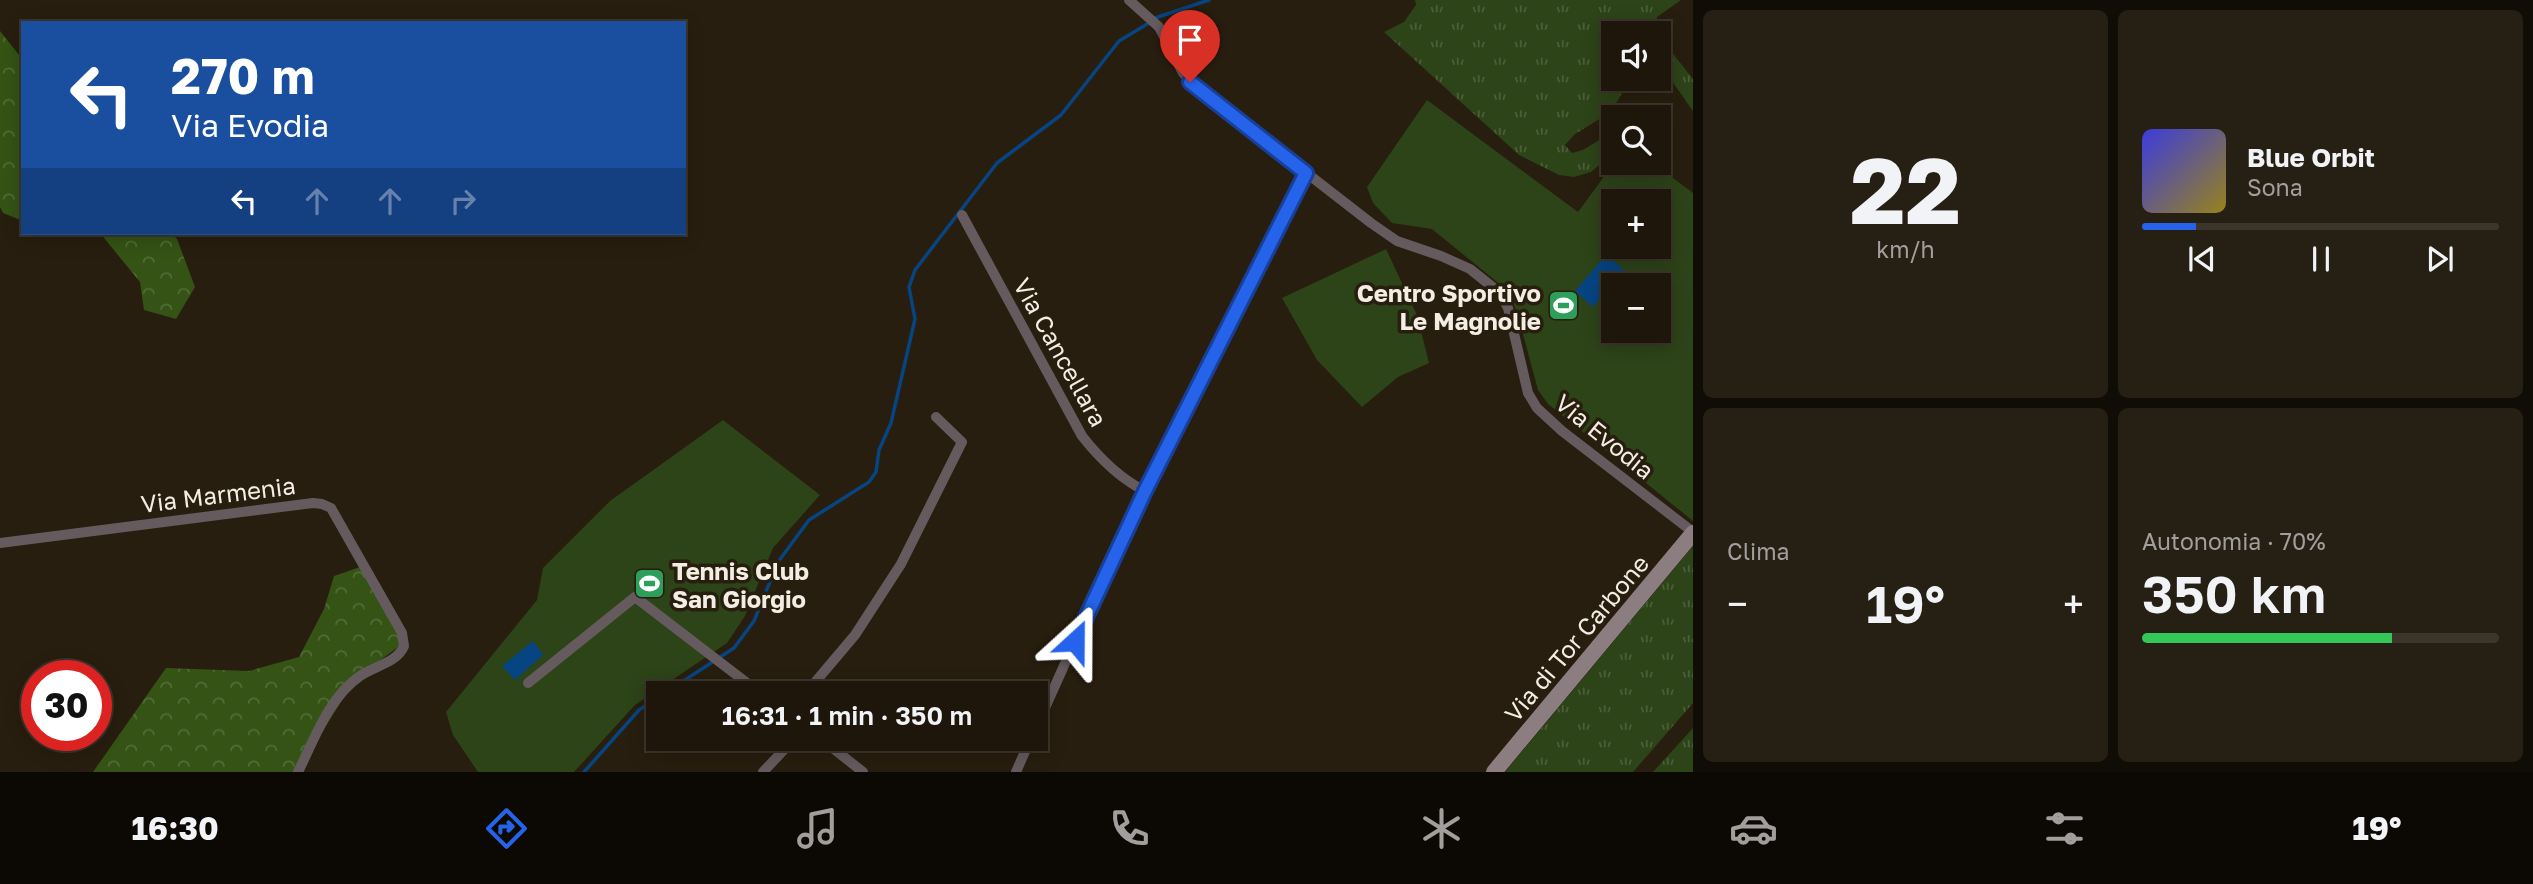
<!DOCTYPE html>
<html lang="it">
<head>
<meta charset="utf-8">
<style>
	body { margin:0; font-family:"Golos Text",sans-serif; background:#261f14; color:#f1f3f6; height:100vh; display:flex; flex-direction:column; font-size:26px; white-space:nowrap }
	* { box-sizing:border-box; margin:0 }
	p { font-size:23px; color:#a19f9d }
	.icon { flex:none; width:38px; height:38px; fill:none; stroke:currentColor; stroke-width:2; stroke-linecap:round; stroke-linejoin:round }
	.map { position:relative; flex:1; overflow:hidden }
	.side { display:flex; flex-direction:column; gap:10px; padding:10px; background:#100c06; width:840px }
	.side>* { flex:none }
	.banner { position:absolute; left:21px; top:21px; width:665px; height:214px; border-radius:0px; box-shadow:0 4px 18px #0003,0 0 0 2px #3c352c; background:#1a4fa0; color:#fff; overflow:hidden }
	.fabs { position:absolute; left:1601px; top:21px; display:grid; gap:14px }
	.fabs a { display:grid; place-items:center; width:70px; height:70px; border-radius:0px; background:#1e160b; box-shadow:0 4px 18px #0003,0 0 0 2px #3c352c; font-size:35px }
	.speed { position:absolute; left:21px; top:660px; display:flex; gap:14px; font-size:35px; font-weight:700; text-align:center }
	.speed>* { display:grid; place-content:center; width:91px; height:91px; border-radius:50%; background:#1e160b; box-shadow:0 4px 18px #0003,0 0 0 2px #3c352c; line-height:1 }
	.speed .limit { border:10px solid #d22; background:#fff; color:#111 }
	.pin { position:absolute; display:grid; place-items:center; width:60px; height:60px; color:#fff; margin:-72px -30px; border-radius:50% 50% 50% 0; rotate:-45deg; box-shadow:0 0 7px #0007 }
	.pin .icon { rotate:45deg }
	.me { position:absolute; width:77px; margin:-38px; rotate:24deg; stroke-linejoin:round; filter:drop-shadow(0 0 5px #0008) }
	.turn { display:flex; align-items:center; gap:24px; height:147px; padding:0 35px; font-size:32px }
	.turn .icon { width:91px; height:91px; stroke-width:2.5 }
	.turn b { display:block; font-size:49px; line-height:60px }
	.lanes { display:flex; align-items:center; height:66px; padding:0 35px; background:#0003; justify-content:center; gap:35px; direction:ltr }
	.lanes .off { opacity:.35 }
	.big { font-size:52px; font-weight:600; line-height:1.1 }
	.side .card { flex:1; display:flex; flex-direction:column; justify-content:center; gap:10px; min-width:0; padding:0 24px; border-radius:10px; background:#261f14 }
	.side .dial { align-items:center; gap:0 }
	.dial b { font-size:91px; line-height:1 }
	.song { display:flex; align-items:center; gap:21px }
	.cover { width:84px; height:84px; border-radius:10px; background:linear-gradient(135deg,hsl(240 70% 55%),hsl(50 70% 35%)) }
	.played { height:7px; border-radius:4px; background:linear-gradient(90deg,#2563eb 15%,#3c352c 15%) }
	.keys { display:flex; justify-content:space-around; direction:ltr }
	.heat { display:flex; justify-content:space-between; align-items:center; font-size:38px; direction:ltr }
	.charge { height:10px; border-radius:5px; background:linear-gradient(90deg,#34c759 70%,#3c352c 0) }
	.side .tiles { flex:1; display:grid; gap:10px; grid-template-columns:repeat(2,1fr) }
	.trip { position:absolute; left:646px; top:681px; width:402px; height:70px; border-radius:0px; background:#1e160b; box-shadow:0 4px 18px #0003,0 0 0 2px #3c352c; font-weight:600; line-height:70px; text-align:center }
	.dock { display:flex; height:112px; justify-content:space-around; align-items:center; background:#0c0904; color:#a19f9d }
	.dock .icon { width:49px; height:49px }
	.dock .selected { color:#2563eb }
	.dock b { font-size:32px; color:#f1f3f6 }
	main { display:flex; flex:1; min-height:0 }
	.map>svg:first-child { display:block }
</style>
</head>
<body>
<main>
<div class="map">
<svg width="1693" height="772" viewBox="0 0 1693 772">
	<defs>
		<pattern id="grass-tufts" width="24" height="20" patternUnits="userSpaceOnUse" patternTransform="scale(1.75)"><rect width="24" height="20" fill="#2d4318"/><path d="M3 7l-1-3M5 7V3M7 7l1-3M15 17l-1-3M17 17v-4M19 17l1-3" fill="none" stroke="#4c5e39"/></pattern>
		<pattern id="forest-crowns" width="20" height="18" patternUnits="userSpaceOnUse" patternTransform="scale(1.75)"><rect width="20" height="18" fill="#345315"/><path d="M2 6a3 3 0 1 1 6 0M12 15a3 3 0 1 1 6 0" fill="none" stroke="#526c37"/></pattern>
	</defs>
	<rect width="100%" height="100%" fill="#281e0f"/>
	<!-- grass -->
	<g fill="url(#grass-tufts)">
		<polygon points="1415,0 1681,0 1657,17 1657,33 1614,33 1614,79 1630,79 1611,112 1575,134 1565,145 1572,153 1583,150 1604,137 1613,148 1613,153 1591,172 1574,177 1559,175 1519,155 1384,32 1404,22 1416,5"/>
		<polygon points="1659,36 1693,79 1693,111 1667,74 1659,68"/>
		<polygon points="1693,546 1693,703 1633,772 1505,772"/>
		<polygon points="1693,728 1693,772 1653,772"/>
	</g>
	<!-- forest -->
	<g fill="url(#forest-crowns)">
		<polygon points="0,31 23,60 23,221 3,213 0,207"/>
		<polygon points="100,233 171,233 177,239 195,287 176,319 144,310 140,282"/>
		<polygon points="363,566 405,642 356,678 297,772 93,772 166,668 249,671 299,657 324,609 334,576"/>
	</g>
	<!-- pitch -->
	<g fill="#2d4318" fill-rule="evenodd">
		<path d="M 1427,100 L 1578,212 L 1614,163 L 1653,163 L 1693,193 L 1693,521 L 1548,404 L 1538,390 L 1517,312 L 1507,290 L 1432,229 L 1392,223 L 1373,203 L 1367,187 ZM 1614,201 L 1659,201 L 1659,247 L 1614,247 ZM 1614,285 L 1659,285 L 1659,331 L 1614,331 Z"/>
		<polygon points="1386,249 1417,315 1429,363 1398,377 1362,407 1317,360 1282,298"/>
		<polygon points="723,420 820,495 773,548 745,616 727,643 635,705 574,772 478,772 453,735 446,712 537,600 543,568 610,501"/>
	</g>
	<!-- water -->
	<g fill="#064482">
		<polygon points="1606,255 1624,270 1593,307 1575,291"/>
		<polygon points="533,641 543,655 515,680 502,666"/>
	</g>
	<g fill="none" stroke-linecap="round" stroke-linejoin="round">
		<!-- stream -->
		<g stroke="#064482" stroke-width="3.5">
			<polyline points="1155,18 1209,0"/>
			<polyline points="665,693 734,648 754,621 778,562 809,520 869,482 876,472 879,450 891,423 915,319 909,287 915,270 997,163 1061,115 1119,41 1149,23"/>
			<polyline points="584,772 639,710 658,698"/>
		</g>
		<!-- street -->
		<g stroke="#655b5e" stroke-width="10">
			<polyline points="1129,0 1159,27 1183,73 1201,91 1371,223 1397,241 1441,256 1470,269 1500,293 1508,308 1528,393 1537,408 1562,431 1693,532"/>
			<path d="M 962,215 L 1082,436 C 1100,459 1119,478 1145,491"/>
			<path d="M 0,543 L 313,503 L 322,504 L 331,508 L 402,633 L 404,646 C 397,663 374,666 360,676 C 329,697 314,740 298,772"/>
			<polyline points="528,683 635,597 760,693"/>
			<polyline points="806,693 855,635 901,564 962,442 936,417"/>
			<polyline points="1036,728 1111,561 1306,173"/>
			<polyline points="820,738 863,772"/>
			<polyline points="763,772 795,738"/>
			<polyline points="1016,772 1031,738"/>
		</g>
		<!-- secondary -->
		<polyline stroke="#8c7d81" stroke-width="16" points="1494,772 1693,533"/>
	</g>
	<g fill="none" stroke-linecap="round" stroke-linejoin="round">
		<defs>
			<polyline id="route" points="1075,641 1145,491 1306,173 1190,82"/>
		</defs>
		<!-- route casing -->
		<use href="#route" stroke="#184099" stroke-width="18"/>
		<!-- route -->
		<use href="#route" stroke="#2563eb" stroke-width="12"/>
	</g>
	<!-- icons -->
	<defs>
		<symbol id="stadium-square" viewBox="-11 -11 22 22"><rect x="-9" y="-9" width="18" height="18" rx="4" fill="#2e9e5b" stroke="#281e0f"/><path d="M0-5a6.5 5 0 1 0 0 10a6.5 5 0 1 0 0-10ZM-3.5-1.8h7v3.6h-7Z" fill="#fff"/></symbol>
	</defs>
	<g fill-rule="evenodd">
		<use href="#stadium-square" x="1546" y="288" width="35" height="35"/>
		<use href="#stadium-square" x="632" y="566" width="35" height="35"/>
	</g>
	<g text-anchor="middle" dominant-baseline="central" stroke-width="7" stroke-linejoin="round" paint-order="stroke">
		<!-- poi labels -->
		<g font-size="24" font-weight="bold" fill="#f4ede3" stroke="#281e0f" text-anchor="end">
			<text x="1541" y="292">Centro Sportivo<tspan x="1541" dy="28">Le Magnolie</tspan></text>
			<text x="672" y="570" text-anchor="start">Tennis Club<tspan x="672" dy="28">San Giorgio</tspan></text>
		</g>
		<!-- street labels -->
		<g font-size="24" fill="#f4ede3" stroke="#281e0f">
			<text transform="translate(1061 352) rotate(61)">Via Cancellara</text>
			<text transform="translate(1605 436) rotate(39)">Via Evodia</text>
			<text transform="translate(218 494) rotate(-7)">Via Marmenia</text>
			<text transform="translate(1576 638) rotate(-50)">Via di Tor Carbone</text>
		</g>
	</g>
</svg>
<div class="fabs">
<a><svg class="icon" aria-label="sound" viewBox="0 0 24 24"><path d="M4 9h4l5-4v14l-5-4H4zM17 9q2 3 0 6"/></svg></a>
<a><svg class="icon" aria-label="search" viewBox="0 0 24 24"><circle cx="10" cy="10" r="6"/><path d="M15 15l6 6"/></svg></a>
<a>+</a>
<a>−</a>
</div>
<div class="speed"><div class="limit">30</div></div>
<div class="pin" style="left:1190px;top:82px;background:#d93025"><svg class="icon" aria-label="arrive" viewBox="0 0 24 24"><path d="M6 21V4h12l-3 4 3 4H6"/></svg></div>
<svg class="me" style="left:1075px;top:641px" viewBox="-20 -20 40 40"><path d="M0-17L14 15 0 8-14 15z" fill="#2563eb" stroke="#fff" stroke-width="4"/></svg>
<div class="trip">16:31 · 1 min · 350 m</div>
<div class="banner">
<div class="turn"><svg class="icon" aria-label="left" viewBox="0 0 24 24"><path d="M17 20v-9H6M10 6l-5 5 5 5"/></svg><div><b>270 m</b>Via Evodia</div></div>
<div class="lanes"><svg class="icon" aria-label="left" viewBox="0 0 24 24"><path d="M17 20v-9H6M10 6l-5 5 5 5"/></svg><svg class="icon off" aria-label="ahead" viewBox="0 0 24 24"><path d="M12 20V5M6 11l6-6 6 6"/></svg><svg class="icon off" aria-label="ahead" viewBox="0 0 24 24"><path d="M12 20V5M6 11l6-6 6 6"/></svg><svg class="icon off" aria-label="right" viewBox="0 0 24 24"><path d="M7 20v-9h11M14 6l5 5-5 5"/></svg></div>
</div>
</div>
<section class="side">
<div class="tiles">
<div class="card dial"><b>22</b><p>km/h</p></div>
<div class="card">
<div class="song"><i class="cover"></i><div><b>Blue Orbit</b><p>Sona</p></div></div>
<div class="played"></div>
<div class="keys"><svg class="icon" aria-label="previous" viewBox="0 0 24 24"><path d="M18 5L8 12l10 7zM5 5v14"/></svg><svg class="icon" aria-label="pause" viewBox="0 0 24 24"><path d="M8 5v14M16 5v14"/></svg><svg class="icon" aria-label="next" viewBox="0 0 24 24"><path d="M6 5l10 7-10 7zM19 5v14"/></svg></div>
</div>
<div class="card"><p>Clima</p>
<div class="heat"><a>−</a><b class="big">19°</b><a>+</a></div>
</div>
<div class="card"><p>Autonomia · 70%</p><b class="big">350 km</b><div class="charge"></div></div>
</div>
</section>
</main>
<nav class="dock">
<b>16:30</b>
<svg class="icon selected" aria-label="directions" viewBox="0 0 24 24"><path d="M12 3l9 9-9 9-9-9zM9 14v-3h6M13 9l2 2-2 2"/></svg>
<svg class="icon" aria-label="music" viewBox="0 0 24 24"><path d="M9 18V5l10-2v13"/><circle cx="6" cy="18" r="3"/><circle cx="16" cy="16" r="3"/></svg>
<svg class="icon" aria-label="phone" viewBox="0 0 24 24"><path d="M5 4h4l2 5-3 2q2 4 5 5l2-3 5 2v4C11 20 4 13 5 4z"/></svg>
<svg class="icon" aria-label="climate" viewBox="0 0 24 24"><path d="M12 3v18M4 7l16 10M4 17L20 7"/></svg>
<svg class="icon" aria-label="car" viewBox="0 0 24 24"><path d="M5 17H2v-5l4-1 3-4h7l3 4 3 1v5h-3M9 17h6M6 11h13"/><circle cx="7" cy="17" r="2"/><circle cx="17" cy="17" r="2"/></svg>
<svg class="icon" aria-label="filters" viewBox="0 0 24 24"><path d="M4 7h16M4 17h16"/><circle cx="9" cy="7" r="2"/><circle cx="15" cy="17" r="2"/></svg>
<b>19°</b>
</nav>
</body>
</html>
